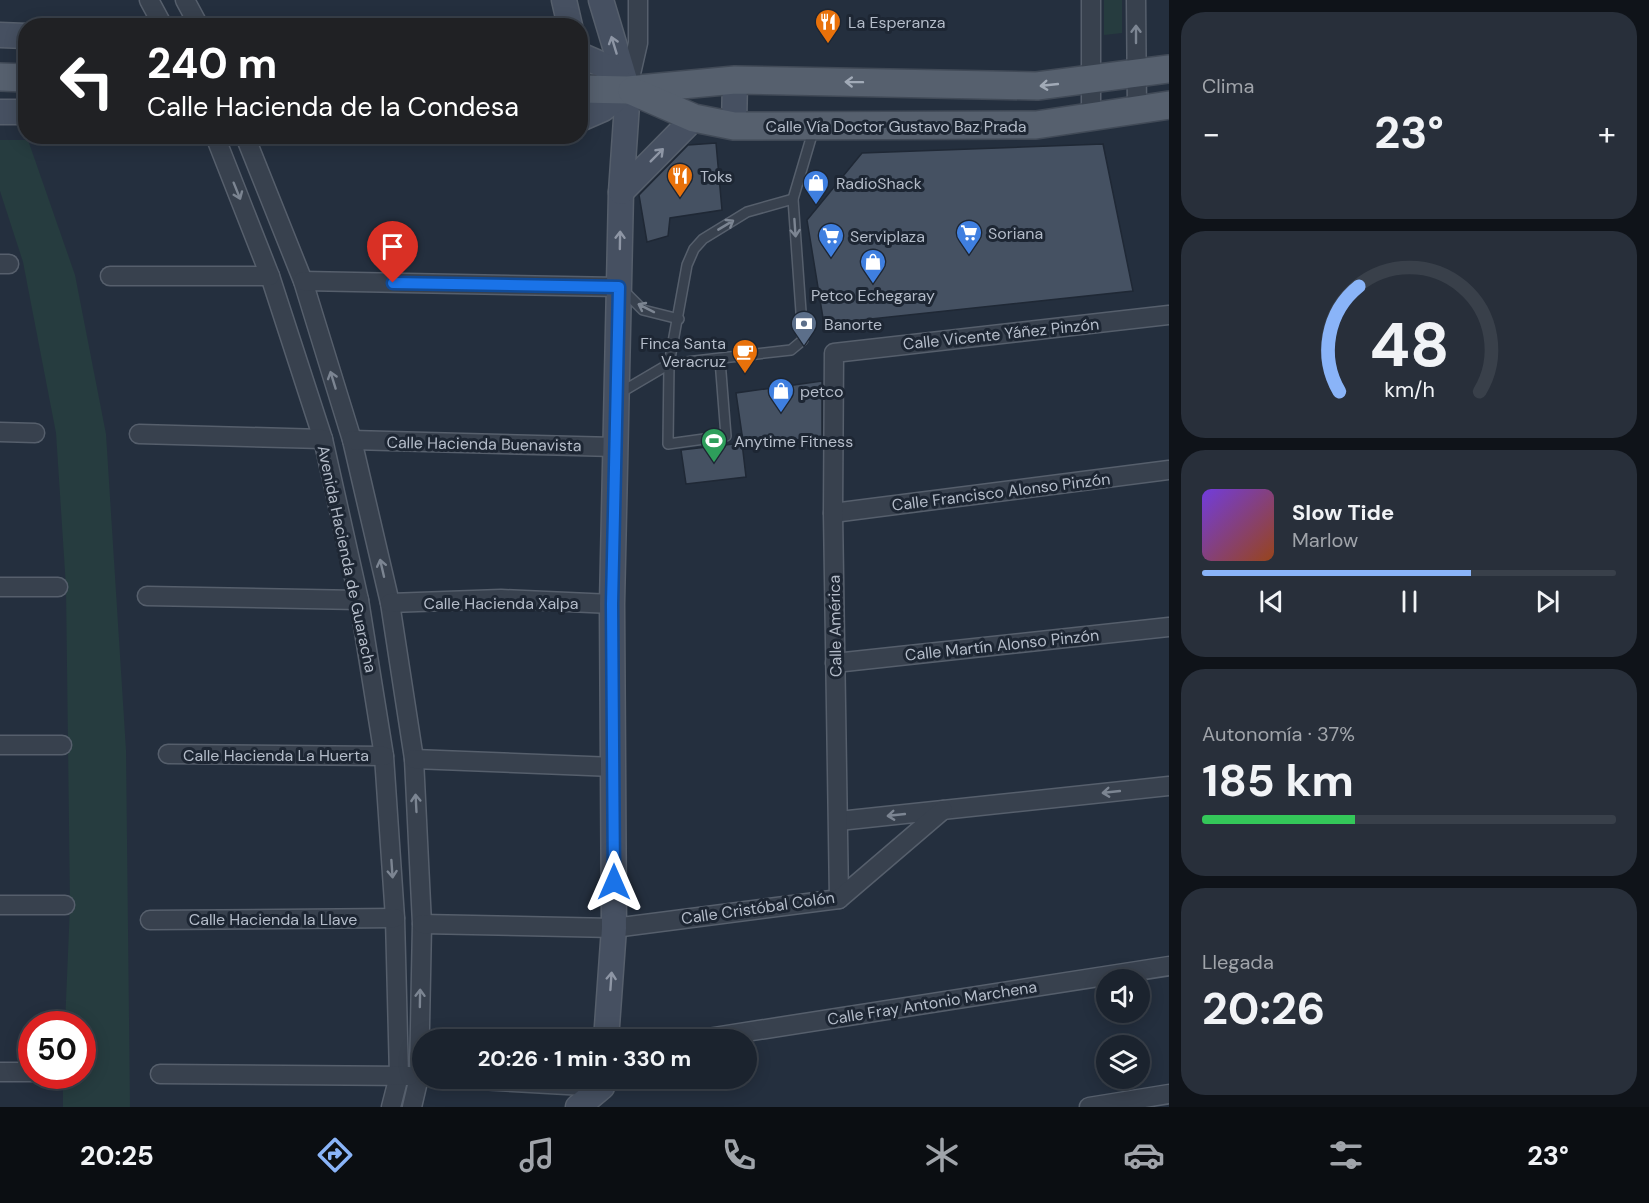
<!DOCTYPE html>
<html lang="es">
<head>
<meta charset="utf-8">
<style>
	body { margin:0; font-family:"DM Sans",sans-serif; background:#282f3a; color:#f1f3f6; height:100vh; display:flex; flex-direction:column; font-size:22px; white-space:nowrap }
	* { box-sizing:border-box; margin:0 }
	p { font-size:20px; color:#a0a4aa }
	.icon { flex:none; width:33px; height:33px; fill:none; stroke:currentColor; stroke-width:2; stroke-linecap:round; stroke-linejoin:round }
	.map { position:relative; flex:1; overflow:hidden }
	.drawer { display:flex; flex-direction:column; gap:12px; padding:12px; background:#0f1319; width:480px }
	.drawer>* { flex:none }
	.guide { position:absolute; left:18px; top:18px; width:570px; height:126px; border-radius:24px; box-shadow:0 3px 15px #0003,0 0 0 2px #39404a; background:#202124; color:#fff; overflow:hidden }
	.controls { position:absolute; left:1096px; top:969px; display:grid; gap:12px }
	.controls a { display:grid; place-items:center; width:54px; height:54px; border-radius:50%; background:#1b232e; box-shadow:0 3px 15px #0003,0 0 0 2px #39404a; font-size:30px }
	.speed { position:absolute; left:18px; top:1011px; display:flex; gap:12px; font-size:30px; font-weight:700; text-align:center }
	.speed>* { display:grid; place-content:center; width:78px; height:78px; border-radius:50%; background:#1b232e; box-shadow:0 3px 15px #0003,0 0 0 2px #39404a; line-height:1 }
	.speed .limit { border:9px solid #d22; background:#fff; color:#111 }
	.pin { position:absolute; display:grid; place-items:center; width:51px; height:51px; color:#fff; margin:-62px -26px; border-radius:50% 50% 50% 0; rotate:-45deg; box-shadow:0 0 6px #0007 }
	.pin .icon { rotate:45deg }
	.me { position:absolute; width:66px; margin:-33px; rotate:0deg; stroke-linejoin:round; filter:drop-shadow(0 0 4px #0008) }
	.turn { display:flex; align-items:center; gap:21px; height:126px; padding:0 30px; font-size:27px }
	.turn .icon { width:78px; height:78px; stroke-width:2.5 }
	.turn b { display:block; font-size:42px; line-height:51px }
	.big { font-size:45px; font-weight:700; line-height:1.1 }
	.drawer .card { flex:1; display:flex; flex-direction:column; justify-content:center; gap:9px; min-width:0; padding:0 21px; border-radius:24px; background:#282f3a }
	.drawer .dial { align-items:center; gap:0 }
	.dial svg { height:156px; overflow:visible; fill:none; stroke:#39404a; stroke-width:7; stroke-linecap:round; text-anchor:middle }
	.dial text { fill:#f1f3f6; stroke:none }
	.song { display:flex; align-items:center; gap:18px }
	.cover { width:72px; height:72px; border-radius:9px; background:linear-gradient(135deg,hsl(260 70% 55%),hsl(20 70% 35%)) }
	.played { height:6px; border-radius:3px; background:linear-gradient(90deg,#8ab4f8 65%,#39404a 65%) }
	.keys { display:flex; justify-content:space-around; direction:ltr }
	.heat { display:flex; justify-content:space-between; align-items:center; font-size:33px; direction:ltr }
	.charge { height:9px; border-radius:4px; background:linear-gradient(90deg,#34c759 37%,#39404a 0) }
	.trip { position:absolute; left:412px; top:1029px; width:345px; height:60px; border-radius:30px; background:#1b232e; box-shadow:0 3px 15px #0003,0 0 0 2px #39404a; font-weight:700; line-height:60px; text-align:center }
	.dock { display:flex; height:96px; justify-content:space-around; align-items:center; background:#0b0e12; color:#a0a4aa }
	.dock .icon { width:42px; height:42px }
	.dock .active { color:#8ab4f8 }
	.dock b { font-size:27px; color:#f1f3f6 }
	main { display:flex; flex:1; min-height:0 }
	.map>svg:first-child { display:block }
</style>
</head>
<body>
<main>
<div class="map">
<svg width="1169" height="1107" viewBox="0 0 1169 1107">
	<rect width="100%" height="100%" fill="#242f3e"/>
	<!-- green -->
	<g fill="#263c3f">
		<polygon points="1104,0 1122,0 1122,33 1104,35"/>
		<polygon points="0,140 28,140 75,275 106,434 126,750 130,1107 63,1107 63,1076 82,1076 82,1024 65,1024 70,906 68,745 66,587 56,433 23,262 0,191"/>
	</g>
	<!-- building -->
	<g fill="#455162" stroke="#1f2835" stroke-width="1.5">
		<polygon points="716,143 722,210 670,218 668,236 647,242 639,195 688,145"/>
		<polygon points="1103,144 1133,291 824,324 807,220 862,153"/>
		<polygon points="822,381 822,436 744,448 736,393"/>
		<polygon points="742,443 746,477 686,484 681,450"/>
	</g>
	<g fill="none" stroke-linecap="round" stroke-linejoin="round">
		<defs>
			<g id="lane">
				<polyline points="622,289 643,310 679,319"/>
				<polyline points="720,360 726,436 668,444 669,364 687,265 694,249 703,239 747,212 793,199"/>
				<polyline points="618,394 669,364 791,350 803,340 793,199 814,128"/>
			</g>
			<g id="street">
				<polyline points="149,0 163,26"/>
				<polyline points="185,0 199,26"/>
				<polyline points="1091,0 1091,118"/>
				<polyline points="1136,0 1137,110"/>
				<polyline points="628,87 638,43 638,0"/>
				<polyline points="215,136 270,276 323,439 359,600 384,756 395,918 399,1076 391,1107"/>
				<polyline points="245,136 303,281 352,440 390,603 414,759 422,924 419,1077 412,1107"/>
				<polyline points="0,264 9,264"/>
				<polyline points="110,276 270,276"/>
				<polyline points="303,281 619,287"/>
				<polyline points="0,432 35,433"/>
				<polyline points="139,434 323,439"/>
				<polyline points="352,440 615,447"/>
				<polyline points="833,513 1169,470"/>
				<polyline points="0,587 58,587"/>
				<polyline points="147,596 359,600"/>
				<polyline points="390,603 501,599 612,604"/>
				<polyline points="835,663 1169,627"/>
				<polyline points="0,745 62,745"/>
				<polyline points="168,754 384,756"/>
				<polyline points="414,759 614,767"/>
				<polyline points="839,821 1169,786"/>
				<polyline points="839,899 833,513 834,353 1169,315"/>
				<polyline points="0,905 65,905"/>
				<polyline points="150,920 395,918"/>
				<polyline points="422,924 614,928 839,899 943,810"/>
				<polyline points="695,1040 1169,966"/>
				<polyline points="0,1072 32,1072"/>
				<polyline points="160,1074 409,1076"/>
				<polyline points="445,1078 602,1087"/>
				<polyline points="1089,1107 1169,1094"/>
			</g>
			<g id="secondary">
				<polyline points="564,0 570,26"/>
				<polyline points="601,0 628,90 621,192 612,604 614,928 606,1040"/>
				<polyline points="0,35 26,36"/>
				<polyline points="580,55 603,65 626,88"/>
				<polyline points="0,112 26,112"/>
				<polyline points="580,119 603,109 628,90"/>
				<polyline points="734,126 735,80"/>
				<polyline points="621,192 694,118"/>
				<polyline points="578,1107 602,1087"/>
			</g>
			<g id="primary">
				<polyline points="0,77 26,78"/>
				<polyline points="580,89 628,90 735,80 1037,86 1169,69"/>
				<polyline points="632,91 694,118 734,126 1036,125 1169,105"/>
			</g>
		</defs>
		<!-- lane casing -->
		<use href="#lane" stroke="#565f6c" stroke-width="12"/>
		<!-- street casing -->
		<use href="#street" stroke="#565f6c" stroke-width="21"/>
		<!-- secondary casing -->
		<use href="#secondary" stroke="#565f6c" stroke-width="27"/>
		<!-- primary casing -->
		<use href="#primary" stroke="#414a57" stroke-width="30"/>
		<!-- lane -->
		<use href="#lane" stroke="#38414e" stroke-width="9"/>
		<!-- street -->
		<use href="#street" stroke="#38414e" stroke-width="18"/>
		<!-- secondary -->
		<use href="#secondary" stroke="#465061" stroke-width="24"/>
		<!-- primary -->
		<use href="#primary" stroke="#56606e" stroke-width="27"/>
	</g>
	<!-- one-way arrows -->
	<defs><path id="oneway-shaft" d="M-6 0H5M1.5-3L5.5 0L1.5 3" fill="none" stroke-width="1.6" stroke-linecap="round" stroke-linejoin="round" transform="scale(1.5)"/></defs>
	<g stroke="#7c8592">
		<use href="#oneway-shaft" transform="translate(1136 34) rotate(-90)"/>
		<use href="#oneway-shaft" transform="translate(237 191) rotate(68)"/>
		<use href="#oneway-shaft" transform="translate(726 225) rotate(-31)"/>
		<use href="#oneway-shaft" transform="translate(795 228) rotate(86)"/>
		<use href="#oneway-shaft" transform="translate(646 308) rotate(-153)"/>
		<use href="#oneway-shaft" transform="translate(333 380) rotate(-107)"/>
		<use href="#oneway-shaft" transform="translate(382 568) rotate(-103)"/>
		<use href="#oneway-shaft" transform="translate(1111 792) rotate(174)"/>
		<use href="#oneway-shaft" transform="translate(416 803) rotate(-93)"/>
		<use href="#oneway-shaft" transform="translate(896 815) rotate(174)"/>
		<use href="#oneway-shaft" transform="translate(392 869) rotate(86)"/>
		<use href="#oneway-shaft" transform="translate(420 998) rotate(-89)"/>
	</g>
	<g stroke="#8e96a5">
		<use href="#oneway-shaft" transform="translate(614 45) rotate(-107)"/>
		<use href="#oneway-shaft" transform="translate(657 155) rotate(-45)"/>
		<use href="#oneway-shaft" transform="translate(620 240) rotate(-89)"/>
		<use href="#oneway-shaft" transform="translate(611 981) rotate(-86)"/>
	</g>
	<g stroke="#a1aab7">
		<use href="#oneway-shaft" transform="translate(854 82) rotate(-179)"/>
		<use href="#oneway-shaft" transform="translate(1049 85) rotate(174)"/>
	</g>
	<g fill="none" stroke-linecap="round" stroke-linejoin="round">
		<defs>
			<polyline id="route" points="393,283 619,287 612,604 614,882"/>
		</defs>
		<!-- route casing -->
		<use href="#route" stroke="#114b97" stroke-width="15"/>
		<!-- route -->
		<use href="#route" stroke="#1a73e8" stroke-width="10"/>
	</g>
	<!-- icons -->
	<defs>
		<symbol id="restaurant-pin" viewBox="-11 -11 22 30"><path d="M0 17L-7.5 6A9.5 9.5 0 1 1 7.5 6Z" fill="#e8710a" stroke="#1d2633"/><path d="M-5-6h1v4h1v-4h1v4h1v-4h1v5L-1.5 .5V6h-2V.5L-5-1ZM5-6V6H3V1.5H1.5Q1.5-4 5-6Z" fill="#fff"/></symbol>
		<symbol id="shop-pin" viewBox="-11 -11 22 30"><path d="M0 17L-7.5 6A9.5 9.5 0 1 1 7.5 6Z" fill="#3f7fe0" stroke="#1d2633"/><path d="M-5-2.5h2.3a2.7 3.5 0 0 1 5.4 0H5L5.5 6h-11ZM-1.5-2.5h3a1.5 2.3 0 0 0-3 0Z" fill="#fff"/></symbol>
		<symbol id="supermarket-pin" viewBox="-11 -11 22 30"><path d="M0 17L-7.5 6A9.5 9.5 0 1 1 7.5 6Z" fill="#3f7fe0" stroke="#1d2633"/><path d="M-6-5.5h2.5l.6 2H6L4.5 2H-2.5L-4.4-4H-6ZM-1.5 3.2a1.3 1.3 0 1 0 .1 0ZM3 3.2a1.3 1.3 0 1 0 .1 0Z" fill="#fff"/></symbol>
		<symbol id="bank-pin" viewBox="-11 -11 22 30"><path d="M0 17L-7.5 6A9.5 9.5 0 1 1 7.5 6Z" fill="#5c6f8a" stroke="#1d2633"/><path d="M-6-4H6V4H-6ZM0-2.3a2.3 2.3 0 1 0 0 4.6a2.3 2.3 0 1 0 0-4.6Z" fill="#fff"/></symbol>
		<symbol id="cafe-pin" viewBox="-11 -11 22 30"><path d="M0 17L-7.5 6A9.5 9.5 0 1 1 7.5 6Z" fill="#e8710a" stroke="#1d2633"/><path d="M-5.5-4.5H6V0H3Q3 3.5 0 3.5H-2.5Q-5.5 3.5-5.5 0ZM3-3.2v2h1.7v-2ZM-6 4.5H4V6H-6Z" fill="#fff"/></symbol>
		<symbol id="stadium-pin" viewBox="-11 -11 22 30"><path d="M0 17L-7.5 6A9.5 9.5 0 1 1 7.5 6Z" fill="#2e9e5b" stroke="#1d2633"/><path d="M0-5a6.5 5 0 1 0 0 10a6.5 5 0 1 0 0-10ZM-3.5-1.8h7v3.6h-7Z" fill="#fff"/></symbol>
	</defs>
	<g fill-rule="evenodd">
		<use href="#restaurant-pin" x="813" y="7" width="30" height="40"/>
		<use href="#restaurant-pin" x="665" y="161" width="30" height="40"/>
		<use href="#shop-pin" x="801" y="168" width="30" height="40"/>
		<use href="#supermarket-pin" x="954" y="218" width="30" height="40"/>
		<use href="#supermarket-pin" x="816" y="221" width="30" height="40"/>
		<use href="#shop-pin" x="858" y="247" width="30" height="40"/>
		<use href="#bank-pin" x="789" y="309" width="30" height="40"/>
		<use href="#cafe-pin" x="730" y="337" width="30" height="40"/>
		<use href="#shop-pin" x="766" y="376" width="30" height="40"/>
		<use href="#stadium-pin" x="699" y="426" width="30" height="40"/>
	</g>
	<g text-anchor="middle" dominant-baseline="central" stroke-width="6" stroke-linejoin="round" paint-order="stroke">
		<!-- poi labels -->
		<g font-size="16" fill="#b4bcc9" stroke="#1d2633" text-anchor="start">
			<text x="848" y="22">La Esperanza</text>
			<text x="700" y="176">Toks</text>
			<text x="836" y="183">RadioShack</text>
			<text x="988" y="233">Soriana</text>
			<text x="850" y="236">Serviplaza</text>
			<text x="873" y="295" text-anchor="middle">Petco Echegaray</text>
			<text x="824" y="324">Banorte</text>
			<text x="726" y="343" text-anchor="end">Finca Santa<tspan x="726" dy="18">Veracruz</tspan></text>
			<text x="800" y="391">petco</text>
			<text x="734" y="441">Anytime Fitness</text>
		</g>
		<!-- street labels -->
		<g font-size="16" fill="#b4bcc9" stroke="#1d2633">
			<text x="896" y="126">Calle Vía Doctor Gustavo Baz Prada</text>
			<text transform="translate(1001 334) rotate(-6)">Calle Vicente Yáñez Pinzón</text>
			<text transform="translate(484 444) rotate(1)">Calle Hacienda Buenavista</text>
			<text transform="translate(1001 492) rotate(-7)">Calle Francisco Alonso Pinzón</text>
			<text transform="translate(347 559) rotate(78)">Avenida Hacienda de Guaracha</text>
			<text x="501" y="603">Calle Hacienda Xalpa</text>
			<text transform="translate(835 626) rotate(-91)">Calle América</text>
			<text transform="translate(1002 645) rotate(-6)">Calle Martín Alonso Pinzón</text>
			<text x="276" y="755">Calle Hacienda La Huerta</text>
			<text transform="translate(758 908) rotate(-8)">Calle Cristóbal Colón</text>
			<text x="273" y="919">Calle Hacienda la Llave</text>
			<text transform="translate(932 1003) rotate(-9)">Calle Fray Antonio Marchena</text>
		</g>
	</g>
</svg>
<div class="controls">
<a><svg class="icon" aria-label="sound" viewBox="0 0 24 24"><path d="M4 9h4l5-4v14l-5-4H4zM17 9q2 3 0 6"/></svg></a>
<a><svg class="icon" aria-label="layers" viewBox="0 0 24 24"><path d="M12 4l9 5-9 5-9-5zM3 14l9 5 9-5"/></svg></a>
</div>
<div class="speed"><div class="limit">50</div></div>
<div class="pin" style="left:393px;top:283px;background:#d93025"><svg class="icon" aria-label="arrive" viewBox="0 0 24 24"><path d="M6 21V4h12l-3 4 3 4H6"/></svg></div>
<svg class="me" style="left:614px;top:882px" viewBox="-20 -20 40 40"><path d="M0-17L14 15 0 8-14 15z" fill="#1a73e8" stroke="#fff" stroke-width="4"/></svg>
<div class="trip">20:26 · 1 min · 330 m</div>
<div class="guide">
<div class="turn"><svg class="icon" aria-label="left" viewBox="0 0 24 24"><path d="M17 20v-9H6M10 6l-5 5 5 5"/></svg><div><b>240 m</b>Calle Hacienda de la Condesa</div></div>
</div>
</div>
<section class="drawer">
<div class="card"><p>Clima</p>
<div class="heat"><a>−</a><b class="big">23°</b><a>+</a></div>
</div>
<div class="card dial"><svg viewBox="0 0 100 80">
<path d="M14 69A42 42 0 1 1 86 69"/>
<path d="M14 69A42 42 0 0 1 24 15" stroke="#8ab4f8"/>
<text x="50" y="56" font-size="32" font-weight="700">48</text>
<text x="50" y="72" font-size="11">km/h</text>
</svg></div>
<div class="card">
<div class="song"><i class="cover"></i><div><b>Slow Tide</b><p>Marlow</p></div></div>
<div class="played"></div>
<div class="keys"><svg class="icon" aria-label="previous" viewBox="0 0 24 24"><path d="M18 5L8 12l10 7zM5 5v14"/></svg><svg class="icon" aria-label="pause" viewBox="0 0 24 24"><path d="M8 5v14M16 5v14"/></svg><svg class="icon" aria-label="next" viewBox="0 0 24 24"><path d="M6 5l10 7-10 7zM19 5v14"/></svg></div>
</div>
<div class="card"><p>Autonomía · 37%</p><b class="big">185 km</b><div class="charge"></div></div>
<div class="card"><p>Llegada</p><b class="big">20:26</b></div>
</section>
</main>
<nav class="dock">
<b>20:25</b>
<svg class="icon active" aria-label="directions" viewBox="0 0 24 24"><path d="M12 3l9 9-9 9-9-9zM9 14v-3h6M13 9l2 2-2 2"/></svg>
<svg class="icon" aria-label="music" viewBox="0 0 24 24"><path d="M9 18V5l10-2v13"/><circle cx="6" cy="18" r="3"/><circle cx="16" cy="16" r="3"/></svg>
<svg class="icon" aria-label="phone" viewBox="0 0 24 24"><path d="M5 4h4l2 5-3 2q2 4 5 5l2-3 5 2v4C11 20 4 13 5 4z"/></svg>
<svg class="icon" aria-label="climate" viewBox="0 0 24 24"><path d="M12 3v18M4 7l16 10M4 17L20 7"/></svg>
<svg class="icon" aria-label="car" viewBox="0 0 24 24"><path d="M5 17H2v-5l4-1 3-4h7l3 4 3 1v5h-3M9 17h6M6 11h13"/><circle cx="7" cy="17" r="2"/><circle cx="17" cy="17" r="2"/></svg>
<svg class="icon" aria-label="filters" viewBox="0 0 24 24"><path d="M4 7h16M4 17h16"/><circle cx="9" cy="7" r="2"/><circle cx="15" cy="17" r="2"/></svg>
<b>23°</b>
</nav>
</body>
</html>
